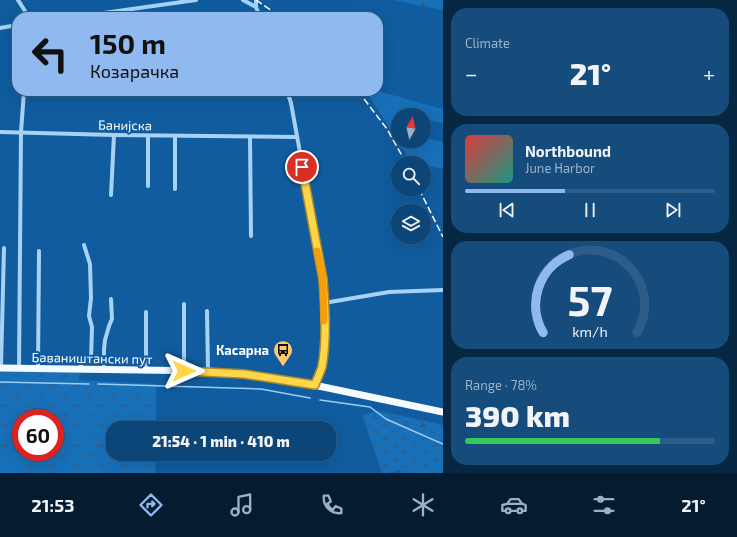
<!DOCTYPE html>
<html lang="en">
<head>
<meta charset="utf-8">
<style>
	body { margin:0; font-family:"Exo 2",sans-serif; background:#154c7c; color:#f1f3f6; height:100vh; display:flex; flex-direction:column; font-size:15px; white-space:nowrap }
	* { box-sizing:border-box; margin:0 }
	p { font-size:13px; color:#9ab1c6 }
	.icon { flex:none; width:22px; height:22px; fill:none; stroke:currentColor; stroke-width:2; stroke-linecap:round; stroke-linejoin:round }
	.map { position:relative; flex:1; overflow:hidden }
	.side { display:flex; flex-direction:column; gap:8px; padding:8px; background:#072641; width:294px }
	.side>* { flex:none }
	.hud { position:absolute; left:12px; top:12px; width:371px; height:84px; border-radius:16px; box-shadow:0 4px 16px #0002,0 0 0 1px #2c5d89; background:#90b9f0; color:#111; overflow:hidden }
	.needle { width:26px; rotate:8deg }
	.fabs { position:absolute; left:391px; top:108px; display:grid; gap:8px }
	.fabs a { display:grid; place-items:center; width:40px; height:40px; border-radius:50%; background:#0c4577; box-shadow:0 4px 16px #0002,0 0 0 1px #2c5d89; font-size:20px }
	.speed { position:absolute; left:12px; top:409px; display:flex; gap:8px; font-size:20px; font-weight:700; text-align:center }
	.speed>* { display:grid; place-content:center; width:52px; height:52px; border-radius:50%; background:#0c4577; box-shadow:0 4px 16px #0002,0 0 0 1px #2c5d89; line-height:1 }
	.speed .limit { border:6px solid #d22; background:#fff; color:#111 }
	.pin { position:absolute; display:grid; place-items:center; width:34px; height:34px; color:#fff; margin:-17px; border:2px solid #fff; border-radius:50%; box-shadow:0 1px 4px #0007 }
	.me { position:absolute; width:44px; margin:-22px; rotate:90deg; stroke-linejoin:round; filter:drop-shadow(0 0 3px #0008) }
	.turn { display:flex; align-items:center; gap:14px; height:84px; padding:0 12px; font-size:18px }
	.turn .icon { width:52px; height:52px; stroke-width:2.5 }
	.turn b { display:block; font-size:28px; line-height:34px }
	.big { font-size:30px; font-weight:800; line-height:1.1 }
	.side .widget { flex:1; display:flex; flex-direction:column; justify-content:center; gap:6px; min-width:0; padding:0 14px; border-radius:16px; background:#154c7c }
	.side .dial { align-items:center; gap:0 }
	.dial svg { height:104px; overflow:visible; fill:none; stroke:#2c5d89; stroke-width:7; stroke-linecap:round; text-anchor:middle }
	.dial text { fill:#f1f3f6; stroke:none }
	.song { display:flex; align-items:center; gap:12px }
	.cover { width:48px; height:48px; border-radius:6px; background:linear-gradient(135deg,hsl(0 70% 55%),hsl(170 70% 35%)) }
	.played { height:4px; border-radius:2px; background:linear-gradient(90deg,#90b9f0 40%,#2c5d89 40%) }
	.keys { display:flex; justify-content:space-around; direction:ltr }
	.heat { display:flex; justify-content:space-between; align-items:center; font-size:22px; direction:ltr }
	.charge { height:6px; border-radius:3px; background:linear-gradient(90deg,#34c759 78%,#2c5d89 0) }
	.trip { position:absolute; left:106px; top:421px; width:230px; height:40px; border-radius:16px; background:#0c4577; box-shadow:0 4px 16px #0002,0 0 0 1px #2c5d89; font-weight:800; line-height:40px; text-align:center }
	.tabs { display:flex; height:64px; justify-content:space-around; align-items:center; background:#051c30; color:#9ab1c6 }
	.tabs .icon { width:28px; height:28px }
	.tabs .active { color:#90b9f0 }
	.tabs b { font-size:18px; color:#f1f3f6 }
	main { display:flex; flex:1; min-height:0 }
	.map>svg:first-child { display:block }
</style>
</head>
<body>
<main>
<div class="map">
<svg width="443" height="473" viewBox="0 0 443 473">
	<defs>
		<pattern id="forest-firs" width="22" height="20" patternUnits="userSpaceOnUse"><rect width="22" height="20" fill="#1870b9"/><path d="M5 1l3.5 6h-7zM16 11l3.5 6h-7z" fill="#355c7d"/></pattern>
		<pattern id="wetland-marsh" width="20" height="14" patternUnits="userSpaceOnUse"><rect width="20" height="14" fill="#1870b9"/><path d="M1 5h8M5 5V1M11 12h8M15 12V8" fill="none" stroke="#355c7d"/></pattern>
		<pattern id="park-tufts" width="24" height="20" patternUnits="userSpaceOnUse"><rect width="24" height="20" fill="#1870b9"/><path d="M3 7l-1-3M5 7V3M7 7l1-3M15 17l-1-3M17 17v-4M19 17l1-3" fill="none" stroke="#355c7d"/></pattern>
	</defs>
	<rect width="100%" height="100%" fill="#105c9f"/>
	<!-- forest -->
	<g fill="url(#forest-firs)">
		<polygon points="394,0 443,0 443,10"/>
		<polygon points="380,411 443,425 443,436"/>
	</g>
	<!-- wetland -->
	<polygon fill="url(#wetland-marsh)" points="380,411 443,436 443,473 401,473 400,470 388,473 382,473 362,415"/>
	<!-- park -->
	<path fill="url(#park-tufts)" fill-rule="evenodd" d="M 0,368 L 80,369 L 79,380 L 156,384 L 156,428 L 113,428 L 113,454 L 156,454 L 155,473 L 0,473 ZM 21,418 L 55,418 L 55,452 L 21,452 Z"/>
	<!-- garden -->
	<g fill="#1870b9">
		<polygon points="366,91 378,91 443,109 443,123 424,119 424,115 398,115 398,141 424,141 424,130 430,139 443,142 443,169 424,165 424,163 411,162"/>
		<rect x="0" y="452" width="20" height="21"/>
	</g>
	<g fill="none" stroke-linecap="round" stroke-linejoin="round">
		<!-- stream -->
		<g stroke="#99cef8" stroke-width="1.5">
			<polyline points="0,382 89,384"/>
			<polyline points="98,384 261,389 310,398"/>
			<polyline points="320,400 370,407 386,419 443,444"/>
		</g>
		<!-- minor -->
		<g stroke="#a7d2f5" stroke-width="4">
			<polyline points="18,0 25,11 27,17"/>
			<polyline points="243,0 256,7"/>
			<polyline points="256,0 256,7 260,17"/>
			<polyline points="75,17 196,0"/>
			<polyline points="0,28 17,25"/>
			<polyline points="287,91 291,103 323,279 324,345 322,367 315,385"/>
			<polyline points="0,132 114,135 296,137"/>
			<polyline points="175,136 175,189"/>
			<polyline points="250,137 251,236"/>
			<polyline points="148,186 148,136"/>
			<polyline points="111,195 114,135"/>
			<polyline points="324,303 389,292 443,290"/>
			<polyline points="184,304 184,371"/>
			<polyline points="207,311 208,371"/>
			<polyline points="146,312 146,371"/>
			<polyline points="1,368 4,248"/>
			<polyline points="19,368 21,132 24,91"/>
			<polyline points="38,369 39,251"/>
			<path d="M 80,369 C 81,362 84,360 91,359 L 92,327 L 89,316 L 91,298 L 90,264 L 84,245"/>
			<polyline points="104,370 104,349 105,340 109,326 112,319 111,299"/>
		</g>
		<!-- primary -->
		<polyline stroke="#f5faff" stroke-width="7" points="0,368 208,371 244,374 309,384 443,412"/>
		<!-- rail -->
		<g stroke="#fff" stroke-width="1.5" stroke-dasharray="7 3" stroke-linecap="butt">
			<polyline points="256,0 281,17"/>
			<polyline points="358,91 387,129 406,163"/>
			<polyline points="419,189 443,237"/>
		</g>
	</g>
	<g fill="none" stroke-linecap="round" stroke-linejoin="round">
		<defs>
			<path id="route" d="M 184,371 L 244,374 L 315,385 C 317,379 320,373 322,367 C 327,340 325,307 323,279 L 302,167"/>
		</defs>
		<!-- route casing -->
		<use href="#route" stroke="#a68a30" stroke-width="10"/>
		<!-- route -->
		<use href="#route" stroke="#ffd54a" stroke-width="7"/>
		<!-- slow -->
		<polyline stroke="#f59e0b" stroke-width="7" points="317,251 323,279 324,321"/>
	</g>
	<!-- icons -->
	<defs>
		<symbol id="bus-pin" viewBox="-11 -11 22 30"><path d="M0 17L-7.5 6A9.5 9.5 0 1 1 7.5 6Z" fill="#ffc66b" stroke="#105c9f"/><path d="M-5-6H5V4H4V6H2V4H-2V6H-4V4H-5ZM-3.5-4V0h7V-4ZM-3.5 1.2v1.5H-2V1.2ZM2 1.2v1.5H3.5V1.2Z" fill="#111"/></symbol>
	</defs>
	<g fill-rule="evenodd">
		<use href="#bus-pin" x="272" y="339" width="22" height="30"/>
	</g>
	<g text-anchor="middle" dominant-baseline="central" stroke-width="4" stroke-linejoin="round" paint-order="stroke">
		<!-- street labels -->
		<g font-size="13" fill="#fff" stroke="#105c9f">
			<text transform="translate(125 125) rotate(1)">Банијска</text>
			<text transform="translate(92 358) rotate(1)">Баваништански пут</text>
		</g>
		<!-- poi labels -->
		<g font-size="13" font-weight="bold" fill="#fff" stroke="#105c9f" text-anchor="end">
			<text x="269" y="350">Касарна</text>
		</g>
	</g>
</svg>
<div class="fabs">
<a><svg class="needle" viewBox="-14 -14 28 28"><path d="M0-13l5 13h-10z" fill="#e53935"/><path d="M0 13l5-13h-10z" fill="#9ab1c6"/></svg></a>
<a><svg class="icon" aria-label="search" viewBox="0 0 24 24"><circle cx="10" cy="10" r="6"/><path d="M15 15l6 6"/></svg></a>
<a><svg class="icon" aria-label="layers" viewBox="0 0 24 24"><path d="M12 4l9 5-9 5-9-5zM3 14l9 5 9-5"/></svg></a>
</div>
<div class="speed"><div class="limit">60</div></div>
<div class="pin" style="left:302px;top:167px;background:#d93025"><svg class="icon" aria-label="arrive" viewBox="0 0 24 24"><path d="M6 21V4h12l-3 4 3 4H6"/></svg></div>
<svg class="me" style="left:184px;top:371px" viewBox="-20 -20 40 40"><path d="M0-17L14 15 0 8-14 15z" fill="#ffd54a" stroke="#fff" stroke-width="4"/></svg>
<div class="trip">21:54 · 1 min · 410 m</div>
<div class="hud">
<div class="turn"><svg class="icon" aria-label="left" viewBox="0 0 24 24"><path d="M17 20v-9H6M10 6l-5 5 5 5"/></svg><div><b>150 m</b>Козарачка</div></div>
</div>
</div>
<section class="side">
<div class="widget"><p>Climate</p>
<div class="heat"><a>−</a><b class="big">21°</b><a>+</a></div>
</div>
<div class="widget">
<div class="song"><i class="cover"></i><div><b>Northbound</b><p>June Harbor</p></div></div>
<div class="played"></div>
<div class="keys"><svg class="icon" aria-label="previous" viewBox="0 0 24 24"><path d="M18 5L8 12l10 7zM5 5v14"/></svg><svg class="icon" aria-label="pause" viewBox="0 0 24 24"><path d="M8 5v14M16 5v14"/></svg><svg class="icon" aria-label="next" viewBox="0 0 24 24"><path d="M6 5l10 7-10 7zM19 5v14"/></svg></div>
</div>
<div class="widget dial"><svg viewBox="0 0 100 80">
<path d="M14 69A42 42 0 1 1 86 69"/>
<path d="M14 69A42 42 0 0 1 34 9" stroke="#90b9f0"/>
<text x="50" y="56" font-size="32" font-weight="700">57</text>
<text x="50" y="72" font-size="11">km/h</text>
</svg></div>
<div class="widget"><p>Range · 78%</p><b class="big">390 km</b><div class="charge"></div></div>
</section>
</main>
<nav class="tabs">
<b>21:53</b>
<svg class="icon active" aria-label="directions" viewBox="0 0 24 24"><path d="M12 3l9 9-9 9-9-9zM9 14v-3h6M13 9l2 2-2 2"/></svg>
<svg class="icon" aria-label="music" viewBox="0 0 24 24"><path d="M9 18V5l10-2v13"/><circle cx="6" cy="18" r="3"/><circle cx="16" cy="16" r="3"/></svg>
<svg class="icon" aria-label="phone" viewBox="0 0 24 24"><path d="M5 4h4l2 5-3 2q2 4 5 5l2-3 5 2v4C11 20 4 13 5 4z"/></svg>
<svg class="icon" aria-label="climate" viewBox="0 0 24 24"><path d="M12 3v18M4 7l16 10M4 17L20 7"/></svg>
<svg class="icon" aria-label="car" viewBox="0 0 24 24"><path d="M5 17H2v-5l4-1 3-4h7l3 4 3 1v5h-3M9 17h6M6 11h13"/><circle cx="7" cy="17" r="2"/><circle cx="17" cy="17" r="2"/></svg>
<svg class="icon" aria-label="filters" viewBox="0 0 24 24"><path d="M4 7h16M4 17h16"/><circle cx="9" cy="7" r="2"/><circle cx="15" cy="17" r="2"/></svg>
<b>21°</b>
</nav>
</body>
</html>
